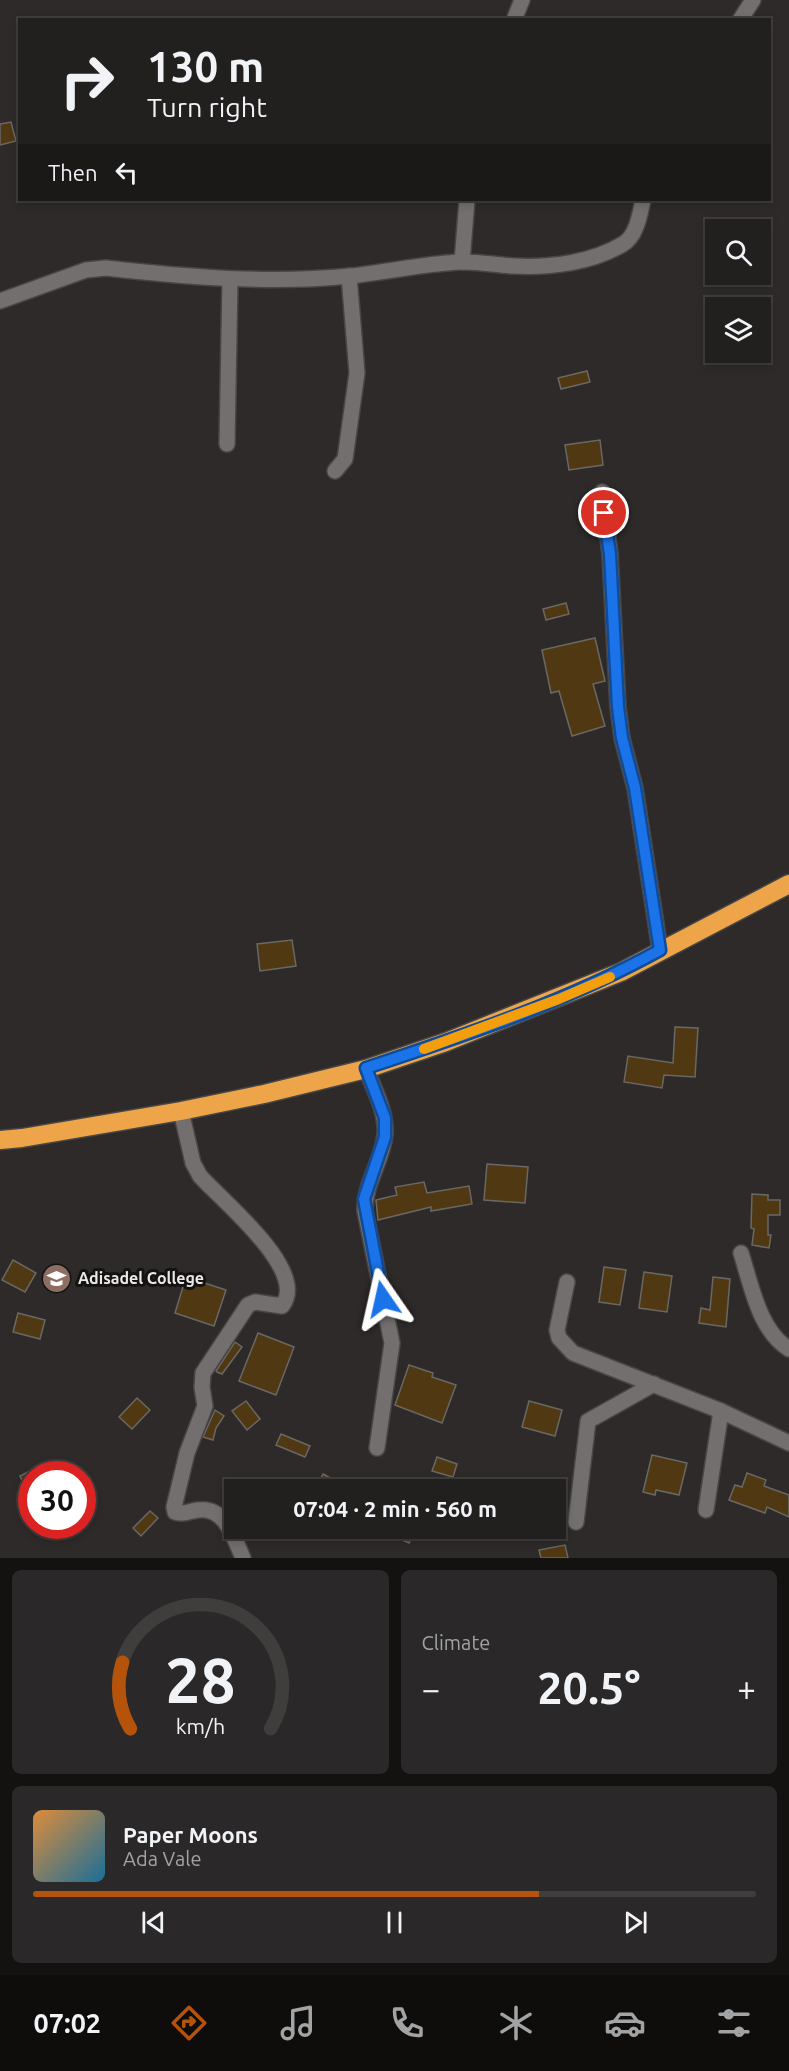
<!DOCTYPE html>
<html lang="en">
<head>
<meta charset="utf-8">
<style>
	body { margin:0; font-family:Ubuntu,sans-serif; background:#2a2828; color:#f1f3f6; height:100vh; display:flex; flex-direction:column; font-size:22px; white-space:nowrap }
	* { box-sizing:border-box; margin:0 }
	p { font-size:20px; color:#a2a3a4 }
	.icon { flex:none; width:33px; height:33px; fill:none; stroke:currentColor; stroke-width:2; stroke-linecap:round; stroke-linejoin:round }
	.map { position:relative; height:1558px; overflow:hidden }
	.drawer { display:flex; flex-direction:column; gap:12px; padding:12px; background:#131211; flex:1 }
	.drawer>* { flex:none }
	.banner { position:absolute; left:18px; top:18px; width:753px; height:183px; border-radius:0px; box-shadow:0 3px 9px #0003,0 0 0 2px #3f3e3d; background:#22201f; color:#f1f3f6; overflow:hidden }
	.buttons { position:absolute; left:705px; top:219px; display:grid; gap:12px }
	.buttons a { display:grid; place-items:center; width:66px; height:66px; border-radius:0px; background:#22201f; box-shadow:0 3px 9px #0003,0 0 0 2px #3f3e3d; font-size:30px }
	.speed { position:absolute; left:18px; top:1461px; display:flex; gap:12px; font-size:30px; font-weight:700; text-align:center }
	.speed>* { display:grid; place-content:center; width:78px; height:78px; border-radius:50%; background:#22201f; box-shadow:0 3px 9px #0003,0 0 0 2px #3f3e3d; line-height:1 }
	.speed .limit { border:9px solid #d22; background:#fff; color:#111 }
	.pin { position:absolute; display:grid; place-items:center; width:51px; height:51px; color:#fff; margin:-26px; border:3px solid #fff; border-radius:50%; box-shadow:0 2px 6px #0007 }
	.me { position:absolute; width:66px; margin:-33px; rotate:349deg; stroke-linejoin:round; filter:drop-shadow(0 0 4px #0008) }
	.turn { display:flex; align-items:center; gap:21px; height:126px; padding:0 30px; font-size:27px }
	.turn .icon { width:78px; height:78px; stroke-width:2.5 }
	.turn b { display:block; font-size:42px; line-height:51px }
	.then { display:flex; align-items:center; height:57px; padding:0 30px; background:#0003; gap:12px; font-size:22px }
	.big { font-size:45px; font-weight:600; line-height:1.1 }
	.drawer .tile { flex:1; display:flex; flex-direction:column; justify-content:center; gap:9px; min-width:0; padding:0 21px; border-radius:9px; background:#2a2828 }
	.drawer .dial { align-items:center; gap:0 }
	.dial svg { height:156px; overflow:visible; fill:none; stroke:#3f3e3d; stroke-width:7; stroke-linecap:round; text-anchor:middle }
	.dial text { fill:#f1f3f6; stroke:none }
	.song { display:flex; align-items:center; gap:18px }
	.cover { width:72px; height:72px; border-radius:9px; background:linear-gradient(135deg,hsl(30 70% 55%),hsl(200 70% 35%)) }
	.played { height:6px; border-radius:3px; background:linear-gradient(90deg,#b45309 70%,#3f3e3d 70%) }
	.keys { display:flex; justify-content:space-around; direction:ltr }
	.heat { display:flex; justify-content:space-between; align-items:center; font-size:33px; direction:ltr }
	.drawer .tiles { flex:1; display:grid; gap:12px; grid-template-columns:1fr 1fr }
	.tile:last-child { grid-column:span 2 }
	.trip { position:absolute; left:224px; top:1479px; width:342px; height:60px; border-radius:0px; background:#22201f; box-shadow:0 3px 9px #0003,0 0 0 2px #3f3e3d; font-weight:600; line-height:60px; text-align:center }
	.dock { display:flex; height:96px; justify-content:space-around; align-items:center; background:#0e0d0c; color:#a2a3a4 }
	.dock .icon { width:42px; height:42px }
	.dock .on { color:#b45309 }
	.dock b { font-size:27px; color:#f1f3f6 }
	.map>svg:first-child { display:block }
</style>
</head>
<body>
<div class="map">
<svg width="789" height="1558" viewBox="0 0 789 1558">
	<rect width="100%" height="100%" fill="#2d2a29"/>
	<!-- building -->
	<g fill="#4f3812" stroke="#6a6865" stroke-width="1.5">
		<polygon points="11,122 16,141 0,145 0,124"/>
		<polygon points="587,371 590,382 561,389 558,378"/>
		<polygon points="600,440 603,465 569,470 565,445"/>
		<polygon points="566,603 569,614 546,620 543,609"/>
		<polygon points="595,638 605,681 593,684 605,726 572,736 559,691 551,693 542,650"/>
		<polygon points="292,940 296,966 260,971 257,944"/>
		<polygon points="675,1027 698,1028 695,1077 664,1075 662,1088 624,1082 628,1056 673,1063"/>
		<polygon points="487,1164 528,1167 525,1203 484,1200"/>
		<polygon points="424,1182 427,1193 469,1186 472,1204 431,1211 431,1207 378,1220 376,1200 397,1195 395,1187"/>
		<polygon points="752,1194 768,1195 768,1200 780,1200 780,1215 768,1215 768,1235 771,1235 769,1248 752,1245 754,1229 751,1228"/>
		<polygon points="13,1260 36,1273 25,1292 2,1280"/>
		<polygon points="604,1267 626,1270 620,1305 599,1302"/>
		<polygon points="644,1272 672,1276 667,1312 639,1308"/>
		<polygon points="186,1277 226,1290 214,1326 175,1313"/>
		<polygon points="713,1277 730,1279 726,1327 699,1323 701,1308 710,1310"/>
		<polygon points="18,1313 45,1320 40,1339 13,1332"/>
		<polygon points="258,1333 294,1347 276,1395 239,1381"/>
		<polygon points="235,1342 242,1347 222,1374 217,1372 216,1371"/>
		<polygon points="409,1365 433,1373 432,1377 456,1385 442,1423 395,1405"/>
		<polygon points="137,1398 150,1410 132,1429 119,1417"/>
		<polygon points="246,1401 260,1419 247,1430 232,1411"/>
		<polygon points="529,1401 562,1410 555,1436 522,1427"/>
		<polygon points="215,1410 224,1416 216,1428 213,1440 203,1437"/>
		<polygon points="281,1434 310,1446 305,1457 276,1445"/>
		<polygon points="652,1455 687,1463 679,1495 656,1490 655,1495 643,1492"/>
		<polygon points="437,1457 457,1464 453,1477 432,1471"/>
		<polygon points="32,1470 32,1500 20,1476"/>
		<polygon points="747,1473 766,1480 764,1486 789,1495 789,1517 767,1507 765,1513 729,1500 735,1485 742,1487"/>
		<polygon points="323,1474 352,1490 315,1490"/>
		<polygon points="150,1511 158,1518 141,1536 133,1528"/>
		<polygon points="375,1528 415,1528 409,1543"/>
		<polygon points="565,1545 568,1558 541,1558 539,1550"/>
	</g>
	<g fill="none" stroke-linecap="round" stroke-linejoin="round">
		<defs>
			<g id="minor">
				<polyline points="514,20 522,0"/>
				<polyline points="740,20 753,0"/>
				<polyline points="462,262 467,200"/>
				<path d="M 0,301 L 86,270 L 106,268 C 187,277 268,284 350,276 C 387,272 422,264 459,262 C 476,261 495,265 513,266 C 549,268 592,263 623,244 C 637,236 640,213 643,200"/>
				<polyline points="227,444 230,280"/>
				<polyline points="335,471 345,459 357,373 349,276"/>
				<polyline points="602,492 610,554 618,707 622,738 635,788 660,950"/>
				<path d="M 366,1069 C 374,1089 387,1113 385,1135 C 382,1162 364,1184 365,1211 L 392,1343 L 377,1448"/>
				<path d="M 181,1111 L 193,1163 L 200,1176 C 221,1200 310,1271 282,1306 L 255,1302 L 248,1305 L 203,1373 L 202,1387 L 205,1406 L 187,1453 L 174,1507 L 175,1512 C 182,1515 190,1511 198,1510 C 225,1506 234,1538 243,1558"/>
				<path d="M 741,1253 C 751,1284 759,1331 789,1349"/>
				<polyline points="567,1282 557,1330 559,1338 573,1353 721,1411 789,1443"/>
				<polyline points="706,1510 721,1411"/>
				<polyline points="576,1522 588,1421 654,1384"/>
			</g>
			<polyline id="highway" points="0,1140 22,1138 181,1111 264,1094 366,1069 446,1042 621,972 789,884"/>
		</defs>
		<!-- minor casing -->
		<use href="#minor" stroke="#484645" stroke-width="18"/>
		<!-- highway casing -->
		<use href="#highway" stroke="#484645" stroke-width="21"/>
		<!-- minor -->
		<use href="#minor" stroke="#736f6e" stroke-width="15"/>
		<!-- highway -->
		<use href="#highway" stroke="#eea54a" stroke-width="18"/>
	</g>
	<g fill="none" stroke-linecap="round" stroke-linejoin="round">
		<defs>
			<path id="route" d="M 383,1299 L 364,1199 L 385,1137 L 385,1118 L 366,1068 C 466,1035 568,1001 660,950 L 635,788 L 622,738 L 618,707 L 610,554 L 604,513"/>
		</defs>
		<!-- route casing -->
		<use href="#route" stroke="#114b97" stroke-width="15"/>
		<!-- route -->
		<use href="#route" stroke="#1a73e8" stroke-width="10"/>
		<!-- slow -->
		<polyline stroke="#f59e0b" stroke-width="10" points="424,1049 559,999 610,977"/>
	</g>
	<!-- icons -->
	<defs>
		<symbol id="school-disc" viewBox="-11 -11 22 22"><circle r="9.5" fill="#8d6e63" stroke="#141312"/><path d="M0-5L7-2L0 1L-7-2ZM-4 1L0 2.5L4 1V4Q0 6-4 4Z" fill="#fff"/></symbol>
	</defs>
	<g fill-rule="evenodd">
		<use href="#school-disc" x="40" y="1262" width="33" height="33"/>
	</g>
	<g text-anchor="middle" dominant-baseline="central" stroke-width="6" stroke-linejoin="round" paint-order="stroke">
		<!-- poi labels -->
		<g font-size="16" font-weight="bold" fill="#ebe9e8" stroke="#141312" text-anchor="start">
			<text x="78" y="1278">Adisadel College</text>
		</g>
	</g>
</svg>
<div class="buttons">
<a><svg class="icon" aria-label="search" viewBox="0 0 24 24"><circle cx="10" cy="10" r="6"/><path d="M15 15l6 6"/></svg></a>
<a><svg class="icon" aria-label="layers" viewBox="0 0 24 24"><path d="M12 4l9 5-9 5-9-5zM3 14l9 5 9-5"/></svg></a>
</div>
<div class="speed"><div class="limit">30</div></div>
<div class="pin" style="left:604px;top:513px;background:#d93025"><svg class="icon" aria-label="arrive" viewBox="0 0 24 24"><path d="M6 21V4h12l-3 4 3 4H6"/></svg></div>
<svg class="me" style="left:383px;top:1299px" viewBox="-20 -20 40 40"><path d="M0-17L14 15 0 8-14 15z" fill="#1a73e8" stroke="#fff" stroke-width="4"/></svg>
<div class="trip">07:04 · 2 min · 560 m</div>
<div class="banner">
<div class="turn"><svg class="icon" aria-label="right" viewBox="0 0 24 24"><path d="M7 20v-9h11M14 6l5 5-5 5"/></svg><div><b>130 m</b>Turn right</div></div>
<div class="then">Then<svg class="icon" aria-label="left" viewBox="0 0 24 24"><path d="M17 20v-9H6M10 6l-5 5 5 5"/></svg></div>
</div>
</div>
<section class="drawer">
<div class="tiles">
<div class="tile dial"><svg viewBox="0 0 100 80">
<path d="M14 69A42 42 0 1 1 86 69"/>
<path d="M14 69A42 42 0 0 1 10 35" stroke="#b45309"/>
<text x="50" y="56" font-size="32" font-weight="700">28</text>
<text x="50" y="72" font-size="11">km/h</text>
</svg></div>
<div class="tile"><p>Climate</p>
<div class="heat"><a>−</a><b class="big">20.5°</b><a>+</a></div>
</div>
<div class="tile">
<div class="song"><i class="cover"></i><div><b>Paper Moons</b><p>Ada Vale</p></div></div>
<div class="played"></div>
<div class="keys"><svg class="icon" aria-label="previous" viewBox="0 0 24 24"><path d="M18 5L8 12l10 7zM5 5v14"/></svg><svg class="icon" aria-label="pause" viewBox="0 0 24 24"><path d="M8 5v14M16 5v14"/></svg><svg class="icon" aria-label="next" viewBox="0 0 24 24"><path d="M6 5l10 7-10 7zM19 5v14"/></svg></div>
</div>
</div>
</section>
<nav class="dock">
<b>07:02</b>
<svg class="icon on" aria-label="directions" viewBox="0 0 24 24"><path d="M12 3l9 9-9 9-9-9zM9 14v-3h6M13 9l2 2-2 2"/></svg>
<svg class="icon" aria-label="music" viewBox="0 0 24 24"><path d="M9 18V5l10-2v13"/><circle cx="6" cy="18" r="3"/><circle cx="16" cy="16" r="3"/></svg>
<svg class="icon" aria-label="phone" viewBox="0 0 24 24"><path d="M5 4h4l2 5-3 2q2 4 5 5l2-3 5 2v4C11 20 4 13 5 4z"/></svg>
<svg class="icon" aria-label="climate" viewBox="0 0 24 24"><path d="M12 3v18M4 7l16 10M4 17L20 7"/></svg>
<svg class="icon" aria-label="car" viewBox="0 0 24 24"><path d="M5 17H2v-5l4-1 3-4h7l3 4 3 1v5h-3M9 17h6M6 11h13"/><circle cx="7" cy="17" r="2"/><circle cx="17" cy="17" r="2"/></svg>
<svg class="icon" aria-label="filters" viewBox="0 0 24 24"><path d="M4 7h16M4 17h16"/><circle cx="9" cy="7" r="2"/><circle cx="15" cy="17" r="2"/></svg>
</nav>
</body>
</html>
